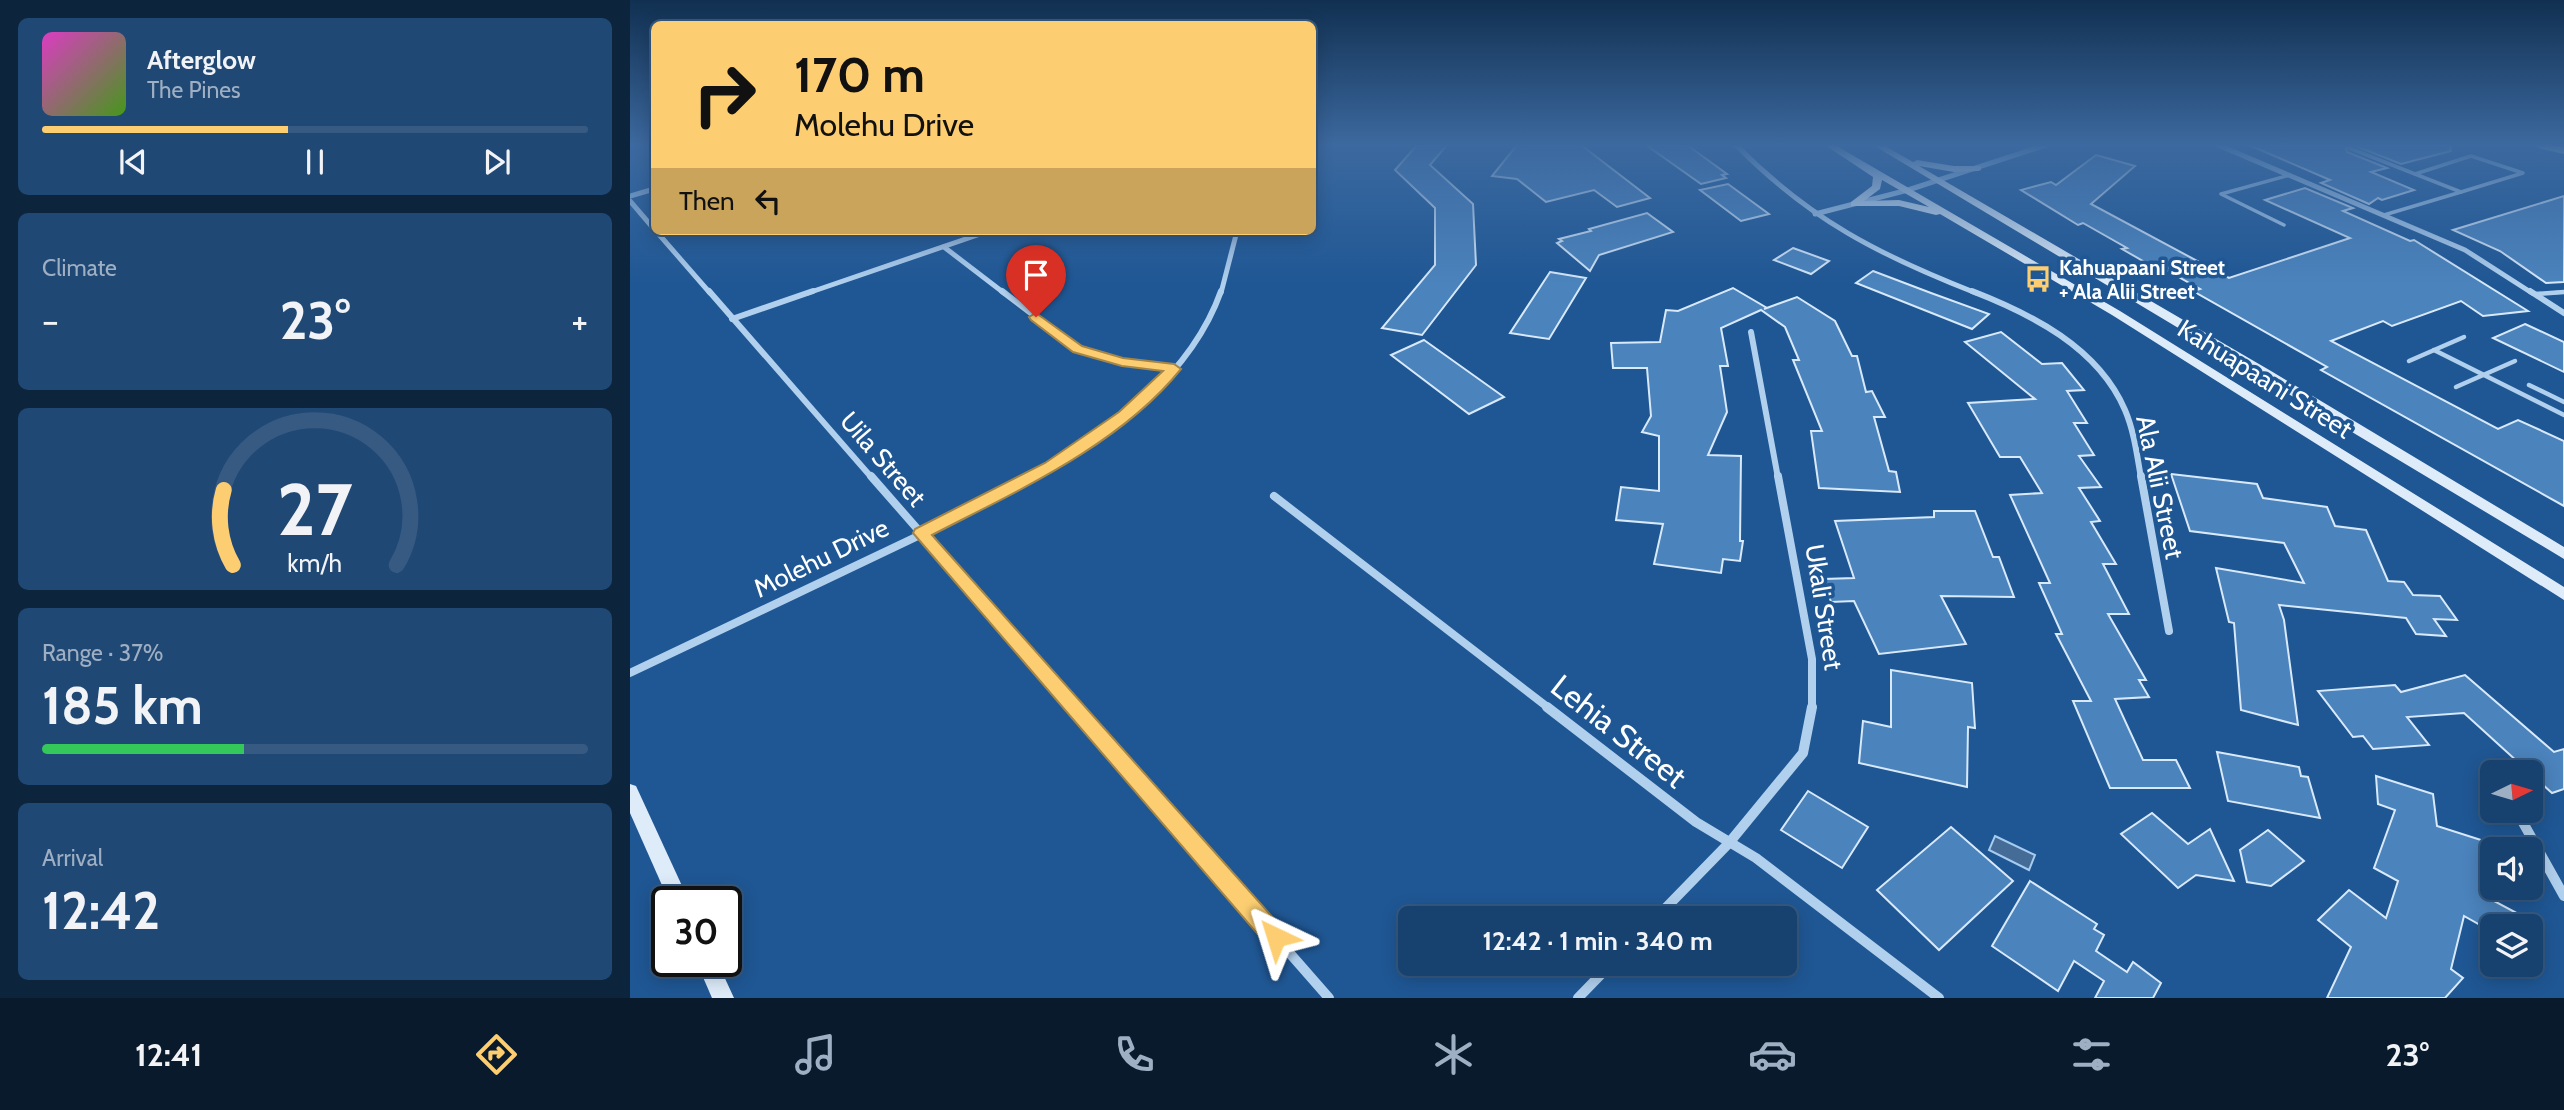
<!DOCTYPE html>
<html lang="en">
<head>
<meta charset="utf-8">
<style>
	body { margin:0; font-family:Cabin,sans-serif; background:#204874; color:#f1f3f6; height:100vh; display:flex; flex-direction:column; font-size:26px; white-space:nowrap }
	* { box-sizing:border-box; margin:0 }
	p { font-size:23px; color:#9eafc3 }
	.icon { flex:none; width:38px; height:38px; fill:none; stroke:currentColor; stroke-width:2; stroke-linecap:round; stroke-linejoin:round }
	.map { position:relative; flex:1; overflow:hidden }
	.drawer { display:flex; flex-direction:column; gap:18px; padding:18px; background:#0d243d; width:630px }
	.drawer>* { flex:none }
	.banner { position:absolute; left:21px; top:21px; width:665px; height:214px; border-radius:10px; box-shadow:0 4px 18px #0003,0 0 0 2px #365a82; background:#fcce71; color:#111; overflow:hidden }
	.needle { width:46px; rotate:85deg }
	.tools { position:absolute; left:1850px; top:760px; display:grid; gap:14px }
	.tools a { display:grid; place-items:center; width:63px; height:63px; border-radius:10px; background:#17416f; box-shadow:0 4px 18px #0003,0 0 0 2px #365a82; font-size:35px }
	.speed { position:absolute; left:21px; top:886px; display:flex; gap:14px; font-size:35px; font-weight:700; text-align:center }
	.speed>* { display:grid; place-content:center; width:91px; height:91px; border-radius:50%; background:#17416f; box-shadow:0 4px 18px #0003,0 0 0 2px #365a82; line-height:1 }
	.speed .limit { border:4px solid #111; border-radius:10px; background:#fff; color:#111 }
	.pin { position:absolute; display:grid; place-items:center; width:60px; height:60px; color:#fff; margin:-72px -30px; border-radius:50% 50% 50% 0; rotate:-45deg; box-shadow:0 0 7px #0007 }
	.pin .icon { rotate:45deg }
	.me { position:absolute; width:77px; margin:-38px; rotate:319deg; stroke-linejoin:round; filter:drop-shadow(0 0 5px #0008) }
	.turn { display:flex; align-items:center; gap:24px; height:147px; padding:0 28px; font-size:32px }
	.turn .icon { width:91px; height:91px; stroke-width:2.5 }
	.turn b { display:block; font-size:49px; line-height:60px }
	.then { display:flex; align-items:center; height:66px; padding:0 28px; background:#0003; gap:14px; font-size:26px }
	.big { font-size:52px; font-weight:700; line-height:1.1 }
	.drawer .tile { flex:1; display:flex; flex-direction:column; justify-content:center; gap:10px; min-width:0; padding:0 24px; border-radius:10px; background:#204874 }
	.drawer .dial { align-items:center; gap:0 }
	.dial svg { height:182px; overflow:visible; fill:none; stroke:#365a82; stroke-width:7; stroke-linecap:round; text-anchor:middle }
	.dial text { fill:#f1f3f6; stroke:none }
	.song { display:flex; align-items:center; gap:21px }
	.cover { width:84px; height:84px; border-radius:10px; background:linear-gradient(135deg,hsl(310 70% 55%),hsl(100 70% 35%)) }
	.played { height:7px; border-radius:4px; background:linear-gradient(90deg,#fcce71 45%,#365a82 45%) }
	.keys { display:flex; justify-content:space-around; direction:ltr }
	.heat { display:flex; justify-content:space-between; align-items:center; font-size:38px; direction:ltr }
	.charge { height:10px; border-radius:5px; background:linear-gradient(90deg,#34c759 37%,#365a82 0) }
	.trip { position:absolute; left:768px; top:906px; width:399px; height:70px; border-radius:10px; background:#17416f; box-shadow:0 4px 18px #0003,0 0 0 2px #365a82; font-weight:700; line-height:70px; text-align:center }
	.menu { display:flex; height:112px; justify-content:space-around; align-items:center; background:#091a2c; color:#9eafc3 }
	.menu .icon { width:49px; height:49px }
	.menu .current { color:#fcce71 }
	.menu b { font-size:32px; color:#f1f3f6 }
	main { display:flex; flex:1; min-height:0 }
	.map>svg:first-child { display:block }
</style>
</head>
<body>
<main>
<section class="drawer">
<div class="tile">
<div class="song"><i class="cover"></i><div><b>Afterglow</b><p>The Pines</p></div></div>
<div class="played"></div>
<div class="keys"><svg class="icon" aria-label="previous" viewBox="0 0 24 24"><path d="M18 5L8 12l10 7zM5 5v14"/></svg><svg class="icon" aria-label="pause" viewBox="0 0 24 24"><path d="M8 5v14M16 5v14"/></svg><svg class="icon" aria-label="next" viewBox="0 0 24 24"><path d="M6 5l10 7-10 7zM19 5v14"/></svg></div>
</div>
<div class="tile"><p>Climate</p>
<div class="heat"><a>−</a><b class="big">23°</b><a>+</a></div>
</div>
<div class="tile dial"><svg viewBox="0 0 100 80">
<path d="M14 69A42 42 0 1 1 86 69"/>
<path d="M14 69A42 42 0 0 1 10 36" stroke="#fcce71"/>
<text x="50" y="56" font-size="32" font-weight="700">27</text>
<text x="50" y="72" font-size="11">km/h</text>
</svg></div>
<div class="tile"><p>Range · 37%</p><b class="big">185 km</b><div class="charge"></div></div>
<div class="tile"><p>Arrival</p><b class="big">12:42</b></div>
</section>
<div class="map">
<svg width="1934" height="998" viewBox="0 0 1934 998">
	<rect width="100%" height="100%" fill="#1f5794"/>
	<!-- water -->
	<polygon fill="#446c97" stroke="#a5cbf0" stroke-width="2" points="1365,836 1405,855 1399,870 1359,850"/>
	<!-- building -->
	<g fill="#4b83bc" stroke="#d8e9fa" stroke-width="2">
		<polygon points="787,145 817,145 800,165 843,204 846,265 792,335 752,328 805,265 805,208 765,170"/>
		<polygon points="887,145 951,145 1020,198 987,207 964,190 916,202 887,179 862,176"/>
		<polygon points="1016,145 1057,145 1097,174 1092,175 1096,178 1071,184"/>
		<polygon points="1619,145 1716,145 1717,152 1757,168 1741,172 1784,190 1752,200 1748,198 1739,204 1691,183 1700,180"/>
		<polygon points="1723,145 1820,145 1821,151 1771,164"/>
		<polygon points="1466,155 1505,166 1461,204 1599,278 1720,238 1635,200 1675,188 1723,208 1713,211 1780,241 1784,240 1898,311 1853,316 1831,301 1762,326 1753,321 1701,341 1868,429 1888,420 1934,441 1934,506 1691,370 1697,367 1563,291 1570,289 1525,264 1520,265 1492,249 1497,248 1453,223 1448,225 1391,190 1421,182 1426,185"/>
		<polygon points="1098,184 1139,214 1111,221 1070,190"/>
		<polygon points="1934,196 1934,282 1916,283 1870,251 1823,230"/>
		<polygon points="1017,213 1043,232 969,255 960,271 927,243 932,241 929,239 961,231 959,229"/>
		<polygon points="1163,248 1199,261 1181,274 1144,260"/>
		<polygon points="1243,271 1301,293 1359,314 1342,329 1226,283"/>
		<polygon points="920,272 956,278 919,339 880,333"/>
		<polygon points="1103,288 1137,308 1134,309 1167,297 1205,321 1222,356 1227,356 1236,392 1242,391 1255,417 1244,417 1259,471 1266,472 1270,492 1189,488 1181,431 1192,431 1163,360 1169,360 1155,327 1131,310 1091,328 1098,366 1090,366 1097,412 1078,455 1111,456 1110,541 1113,541 1110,561 1093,559 1091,573 1024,564 1033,524 986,520 991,487 1029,491 1029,436 1012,432 1021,416 1017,368 983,368 981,343 1030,342 1036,310 1048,311"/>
		<polygon points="1895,324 1934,342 1934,372 1863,338"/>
		<polygon points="1371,332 1412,364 1432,363 1454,390 1437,391 1457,423 1444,423 1464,455 1449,456 1471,487 1449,488 1470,521 1461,522 1486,564 1473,564 1499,614 1478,614 1516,680 1509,680 1519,697 1485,699 1513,760 1546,760 1560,788 1480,788 1443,701 1461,701 1426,634 1432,634 1409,583 1420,583 1380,495 1412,493 1390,457 1370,457 1338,403 1405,399 1335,342"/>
		<polygon points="794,340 874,397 839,414 761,355"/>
		<polygon points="1541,474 1627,484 1633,498 1697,507 1705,526 1736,530 1758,581 1774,582 1783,595 1810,596 1827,620 1804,619 1816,636 1786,634 1776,618 1649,605 1654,620 1668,725 1611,710 1604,623 1599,622 1586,568 1674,583 1654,543 1560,531"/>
		<polygon points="1304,511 1345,511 1363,557 1369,557 1384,597 1311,596 1336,644 1249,654 1224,601 1201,602 1194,579 1224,578 1205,521 1304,517"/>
		<polygon points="1261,670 1342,683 1345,728 1338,727 1337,787 1229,763 1233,721 1261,727"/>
		<polygon points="1835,675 1924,752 1934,749 1934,789 1922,793 1834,713 1777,717 1799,745 1743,749 1733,736 1723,737 1688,691 1765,685 1771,692"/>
		<polygon points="1587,752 1669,767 1671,776 1678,777 1690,818 1598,801"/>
		<polygon points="1746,776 1803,794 1807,826 1851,840 1851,844 1862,847 1862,900 1911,926 1852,926 1834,916 1821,969 1833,978 1815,998 1697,998 1721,947 1688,920 1719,890 1756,918 1768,881 1744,868 1765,810 1748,804"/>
		<polygon points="1178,791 1238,827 1212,868 1151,830"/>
		<polygon points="1522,813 1558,844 1580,829 1604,881 1566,875 1548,888 1491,834"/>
		<polygon points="1321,827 1383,881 1309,950 1247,890"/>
		<polygon points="1638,830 1674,861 1641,886 1617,882 1610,850"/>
		<polygon points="1400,881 1467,924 1464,929 1474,935 1466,951 1497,972 1503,962 1531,983 1523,998 1465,998 1474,981 1444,961 1428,991 1362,946"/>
	</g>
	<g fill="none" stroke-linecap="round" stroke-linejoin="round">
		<!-- lane-far1 -->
		<g stroke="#b1d0ee" stroke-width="3.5">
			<polyline points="1719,148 1785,174"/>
			<polygon points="1841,156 1893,173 1831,192 1785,174"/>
			<polyline points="1754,215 1831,192"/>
			<polyline points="1654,225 1591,194 1660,175"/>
			<polyline points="1921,293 1934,292"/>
		</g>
		<!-- lane -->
		<g stroke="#b1d0ee" stroke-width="4.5">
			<polyline points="1906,294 1934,292"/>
			<polyline points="1804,350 1934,415"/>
			<polyline points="1779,361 1834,337"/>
			<polyline points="1899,385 1934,402"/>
			<polyline points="1826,387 1885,361"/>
		</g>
		<!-- street-far3 -->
		<g stroke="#b1d0ee" stroke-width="5">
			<path d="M 1106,145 C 1180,220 1249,255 1346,293"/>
			<polyline points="1588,145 1835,250 1902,293"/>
			<polyline points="0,196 24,189"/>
			<polyline points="0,201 24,229"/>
			<polyline points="1185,214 1278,190 1416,145"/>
			<polyline points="26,231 80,293"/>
			<polyline points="314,247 374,293"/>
			<polyline points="178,293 359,231"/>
			<polyline points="591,293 607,231"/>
		</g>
		<!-- street-far2 -->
		<g stroke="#b1d0ee" stroke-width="6">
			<polyline points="79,291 242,478"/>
			<polyline points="372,291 448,349 492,362 544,369"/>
			<path d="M 1342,291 C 1401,314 1468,347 1495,410 C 1504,431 1507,455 1511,478"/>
			<polyline points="1900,291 1934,313"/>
			<polyline points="102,319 183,291"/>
			<polyline points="1121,332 1148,478"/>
			<path d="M 403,478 C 480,435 561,376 591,291"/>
		</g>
		<!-- street-far1 -->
		<g stroke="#b1d0ee" stroke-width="8">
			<polyline points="241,476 445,709"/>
			<polyline points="1148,476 1182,659 1182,709"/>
			<polyline points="1511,476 1539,631"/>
			<polyline points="644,496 920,709"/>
			<polyline points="0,673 330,516 406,476"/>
		</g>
		<!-- street -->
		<g stroke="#b1d0ee" stroke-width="10">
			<polyline points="444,707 699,998"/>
			<polyline points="917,707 1066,822 1126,858 1309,998"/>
			<polyline points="1886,810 1934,896"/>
			<polyline points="1025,919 1099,843 1173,753 1182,707"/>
			<polyline points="948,998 981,964"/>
		</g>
		<!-- secondary -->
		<g fill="#deecfa" fill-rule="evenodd">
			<path d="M 1195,145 L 1205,145 L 1490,311 L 1934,587 L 1934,600 L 1482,315 L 1310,214 L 1306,215 L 1269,206 L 1221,206 L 1221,202 L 1242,186 L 1243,177 ZM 1252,180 L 1299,207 L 1269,200 L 1234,201 L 1250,189 Z"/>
			<polygon points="1243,145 1253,145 1283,162 1287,160 1324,166 1351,166 1351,170 1348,171 1324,172 1289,166 1641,371 1934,547 1934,559"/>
			<polygon points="0,784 6,786 59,901 39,901 0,813"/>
			<polygon points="66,961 87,961 104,998 82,998"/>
		</g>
		<!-- highway -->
		<polygon fill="#fff" fill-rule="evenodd" points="1906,145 1934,146 1934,154 1908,148"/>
	</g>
	<!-- sky -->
	<linearGradient id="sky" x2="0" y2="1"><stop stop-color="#113051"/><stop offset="0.51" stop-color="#3c699f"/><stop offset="1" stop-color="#3c699f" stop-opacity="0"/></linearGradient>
	<rect width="1934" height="284" fill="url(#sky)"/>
	<!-- route -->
	<path fill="#fcce71" stroke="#a48649" stroke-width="2" d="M 406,313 L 452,346 L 493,358 L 544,364 L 551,369 C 490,445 387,491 302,535 L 654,930 L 657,937 L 654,945 L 646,949 L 637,945 L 283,533 L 285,529 L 415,463 L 489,412 L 533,371 L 492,366 L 443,352 L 401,320 L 399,317 Z"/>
	<!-- icons -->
	<defs>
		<symbol id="bus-bare" viewBox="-9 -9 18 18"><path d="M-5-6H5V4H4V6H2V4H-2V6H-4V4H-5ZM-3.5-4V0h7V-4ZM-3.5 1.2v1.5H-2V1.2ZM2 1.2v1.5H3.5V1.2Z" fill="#fcce71" stroke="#1f5794" stroke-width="2.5" paint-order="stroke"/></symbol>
	</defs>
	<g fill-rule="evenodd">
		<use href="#bus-bare" x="1389" y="260" width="38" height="38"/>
	</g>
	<g text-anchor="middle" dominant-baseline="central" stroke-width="7" stroke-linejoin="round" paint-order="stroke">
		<!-- far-poi labels -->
		<g font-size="21" font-weight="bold" fill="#fff" stroke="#1f5794" text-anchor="start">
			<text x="1429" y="267">Kahuapaani Street<tspan x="1429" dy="24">+ Ala Alii Street</tspan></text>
		</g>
		<!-- street labels -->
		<g font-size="26" fill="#fff" stroke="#1f5794">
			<text transform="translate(1635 379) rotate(32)">Kahuapaani Street</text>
			<text transform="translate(253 459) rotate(49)">Uila Street</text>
			<text transform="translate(1530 487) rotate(78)">Ala Alii Street</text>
			<text transform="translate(191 558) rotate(-26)">Molehu Drive</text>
			<text transform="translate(1194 607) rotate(81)">Ukali Street</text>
		</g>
		<!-- near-street labels -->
		<g font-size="32" fill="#fff" stroke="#1f5794">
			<text transform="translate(989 731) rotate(38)">Lehia Street</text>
		</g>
	</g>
</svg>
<div class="tools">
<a><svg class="needle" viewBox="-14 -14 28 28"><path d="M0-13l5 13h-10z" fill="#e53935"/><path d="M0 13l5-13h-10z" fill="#9eafc3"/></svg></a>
<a><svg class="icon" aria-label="sound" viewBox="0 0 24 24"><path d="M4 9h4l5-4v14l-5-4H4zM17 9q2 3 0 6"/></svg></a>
<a><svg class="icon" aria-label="layers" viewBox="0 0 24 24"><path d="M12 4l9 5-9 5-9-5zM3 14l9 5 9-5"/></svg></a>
</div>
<div class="speed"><div class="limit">30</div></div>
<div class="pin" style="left:406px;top:317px;background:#d93025"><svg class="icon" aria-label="arrive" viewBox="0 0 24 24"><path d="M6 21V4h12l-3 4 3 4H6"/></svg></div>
<svg class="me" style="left:646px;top:937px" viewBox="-20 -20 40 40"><path d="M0-17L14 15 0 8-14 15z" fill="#fcce71" stroke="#fff" stroke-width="4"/></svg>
<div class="trip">12:42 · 1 min · 340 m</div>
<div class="banner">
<div class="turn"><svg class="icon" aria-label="right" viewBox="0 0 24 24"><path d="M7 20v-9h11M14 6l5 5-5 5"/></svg><div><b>170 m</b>Molehu Drive</div></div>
<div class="then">Then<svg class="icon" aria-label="left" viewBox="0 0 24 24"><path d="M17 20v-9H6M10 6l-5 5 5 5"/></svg></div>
</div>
</div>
</main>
<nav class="menu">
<b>12:41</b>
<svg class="icon current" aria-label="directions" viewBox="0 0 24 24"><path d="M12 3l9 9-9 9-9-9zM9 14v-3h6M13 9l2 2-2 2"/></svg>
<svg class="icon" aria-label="music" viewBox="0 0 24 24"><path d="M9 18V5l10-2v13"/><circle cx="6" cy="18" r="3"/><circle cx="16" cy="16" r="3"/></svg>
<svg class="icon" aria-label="phone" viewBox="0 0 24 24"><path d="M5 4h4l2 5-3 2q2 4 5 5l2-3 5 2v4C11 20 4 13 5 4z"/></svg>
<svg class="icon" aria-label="climate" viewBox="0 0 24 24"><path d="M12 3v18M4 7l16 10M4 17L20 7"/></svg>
<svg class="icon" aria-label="car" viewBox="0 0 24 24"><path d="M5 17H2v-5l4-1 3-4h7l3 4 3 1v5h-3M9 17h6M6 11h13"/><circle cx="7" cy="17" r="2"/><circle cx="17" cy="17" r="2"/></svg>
<svg class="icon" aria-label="filters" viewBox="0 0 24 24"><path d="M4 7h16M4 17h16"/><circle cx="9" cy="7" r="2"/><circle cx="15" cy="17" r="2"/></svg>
<b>23°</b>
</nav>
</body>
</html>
